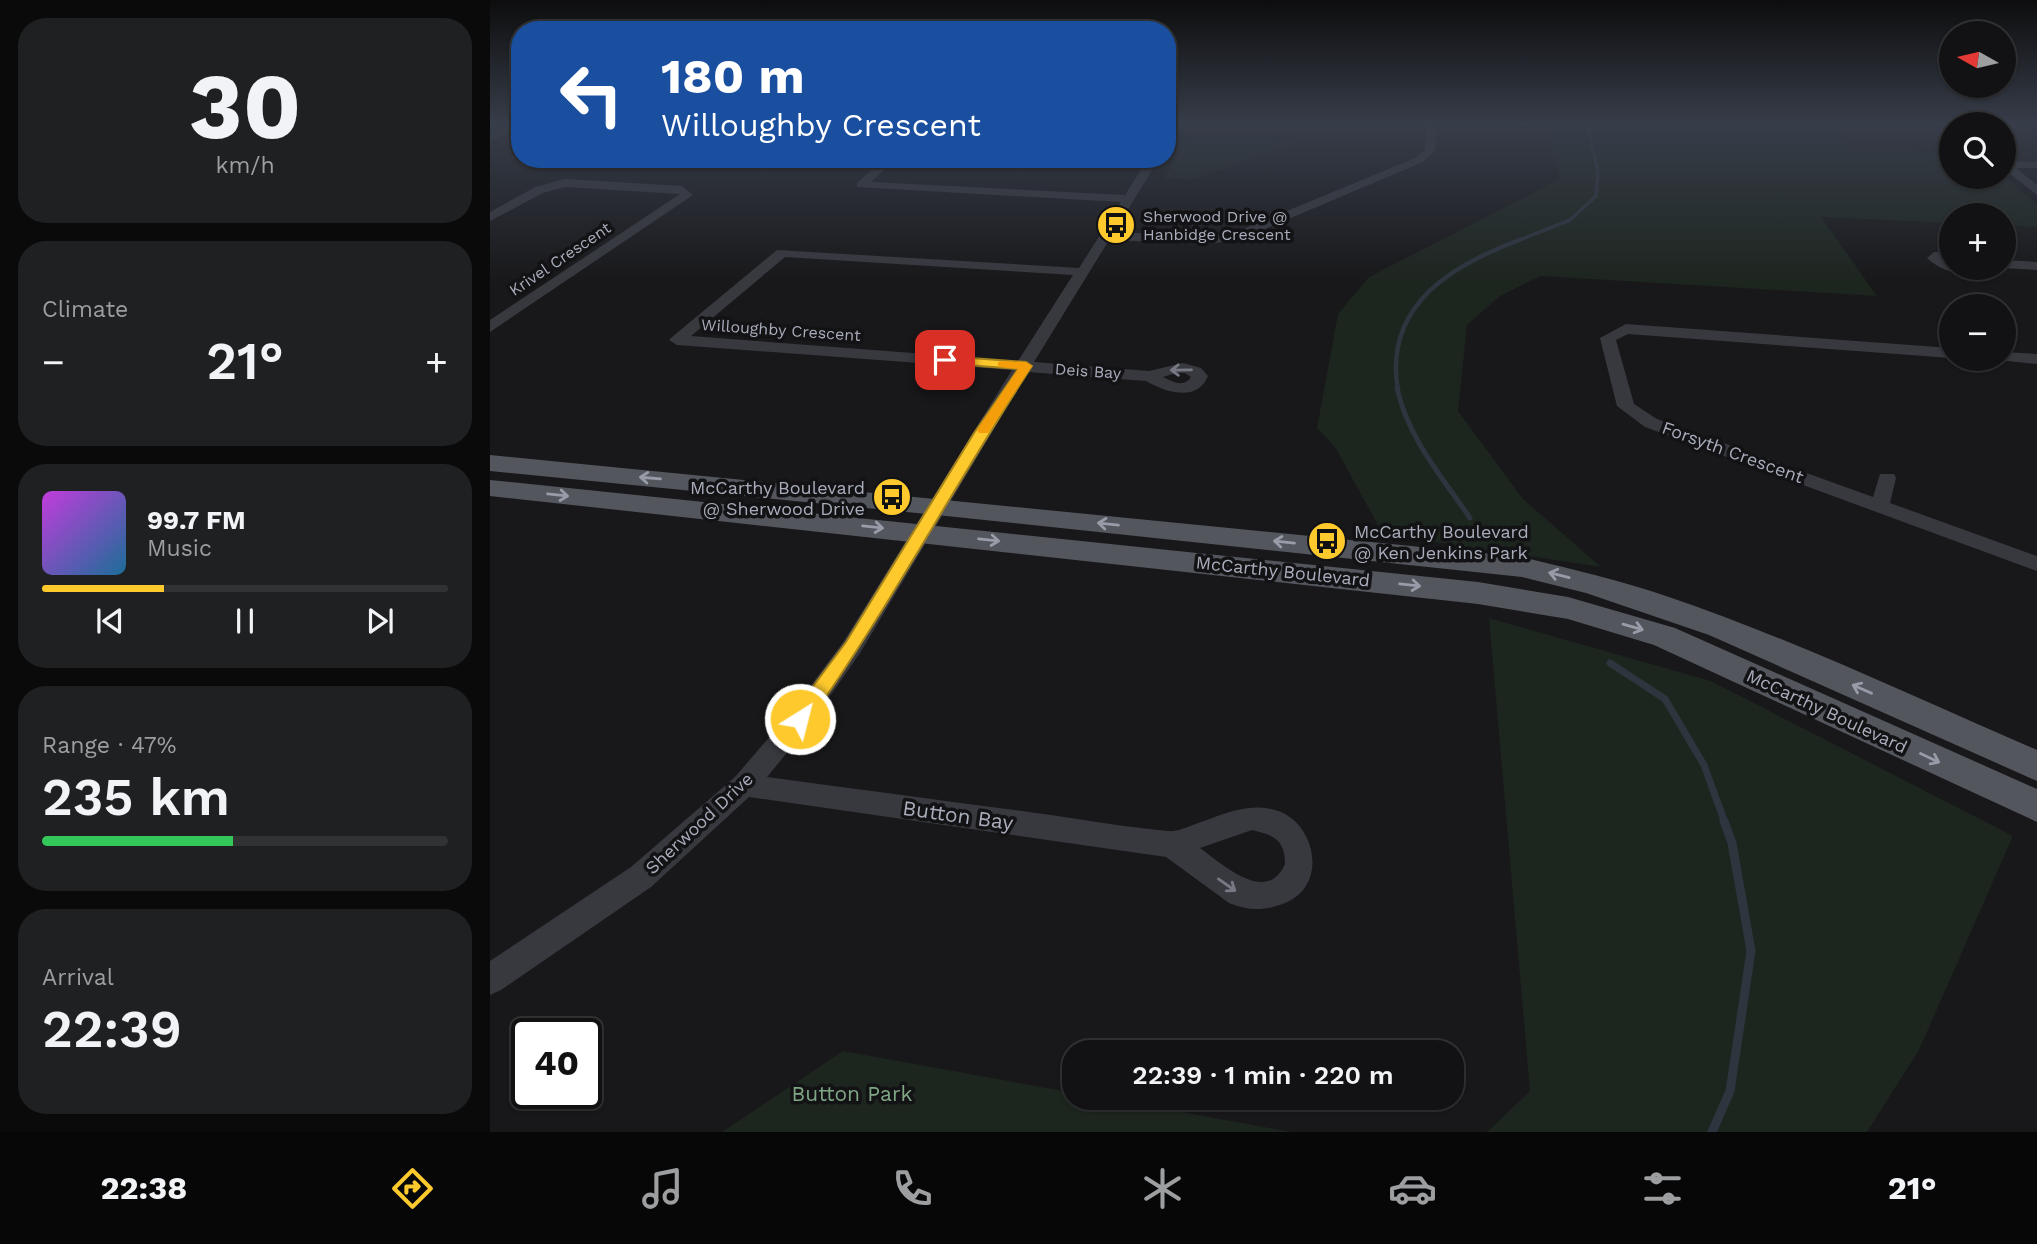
<!DOCTYPE html>
<html lang="en">
<head>
<meta charset="utf-8">
<style>
	body { margin:0; font-family:"Work Sans",sans-serif; background:#1f2022; color:#f1f3f6; height:100vh; display:flex; flex-direction:column; font-size:26px; white-space:nowrap }
	* { box-sizing:border-box; margin:0 }
	p { font-size:23px; color:#9c9ea0 }
	.icon { flex:none; width:38px; height:38px; fill:none; stroke:currentColor; stroke-width:2; stroke-linecap:round; stroke-linejoin:round }
	.map { position:relative; flex:1; overflow:hidden }
	.panel { display:flex; flex-direction:column; gap:18px; padding:18px; background:#0a0a0b; width:490px }
	.panel>* { flex:none }
	.hud { position:absolute; left:21px; top:21px; width:665px; height:147px; border-radius:28px; box-shadow:0 2px 5px #0004,0 0 0 2px #313234; background:#1a4fa0; color:#fff; overflow:hidden }
	.needle { width:46px; rotate:278deg }
	.tools { position:absolute; left:1449px; top:21px; display:grid; gap:14px }
	.tools a { display:grid; place-items:center; width:77px; height:77px; border-radius:50%; background:#121214; box-shadow:0 2px 5px #0004,0 0 0 2px #313234; font-size:35px }
	.speed { position:absolute; left:21px; top:1018px; display:flex; gap:14px; font-size:35px; font-weight:700; text-align:center }
	.speed>* { display:grid; place-content:center; width:91px; height:91px; border-radius:50%; background:#121214; box-shadow:0 2px 5px #0004,0 0 0 2px #313234; line-height:1 }
	.speed .limit { border:4px solid #111; border-radius:10px; background:#fff; color:#111 }
	.pin { position:absolute; display:grid; place-items:center; width:60px; height:60px; color:#fff; margin:-30px; border-radius:14px; box-shadow:0 4px 10px #0006 }
	.me { position:absolute; width:77px; margin:-38px; rotate:36deg; stroke-linejoin:round; filter:drop-shadow(0 0 5px #0008) }
	.turn { display:flex; align-items:center; gap:24px; height:147px; padding:0 35px; font-size:32px }
	.turn .icon { width:91px; height:91px; stroke-width:2.5 }
	.turn b { display:block; font-size:49px; line-height:60px }
	.big { font-size:52px; font-weight:600; line-height:1.1 }
	.panel .tile { flex:1; display:flex; flex-direction:column; justify-content:center; gap:10px; min-width:0; padding:0 24px; border-radius:28px; background:#1f2022 }
	.panel .dial { align-items:center; gap:0 }
	.dial b { font-size:91px; line-height:1 }
	.song { display:flex; align-items:center; gap:21px }
	.cover { width:84px; height:84px; border-radius:10px; background:linear-gradient(135deg,hsl(290 70% 55%),hsl(200 70% 35%)) }
	.played { height:7px; border-radius:4px; background:linear-gradient(90deg,#fdc92d 30%,#313234 30%) }
	.keys { display:flex; justify-content:space-around; direction:ltr }
	.heat { display:flex; justify-content:space-between; align-items:center; font-size:38px; direction:ltr }
	.charge { height:10px; border-radius:5px; background:linear-gradient(90deg,#34c759 47%,#313234 0) }
	.trip { position:absolute; left:572px; top:1040px; width:402px; height:70px; border-radius:28px; background:#121214; box-shadow:0 2px 5px #0004,0 0 0 2px #313234; font-weight:600; line-height:70px; text-align:center }
	.tab-bar { display:flex; height:112px; justify-content:space-around; align-items:center; background:#070708; color:#9c9ea0 }
	.tab-bar .icon { width:49px; height:49px }
	.tab-bar .on { color:#fdc92d }
	.tab-bar b { font-size:32px; color:#f1f3f6 }
	main { display:flex; flex:1; min-height:0 }
	.map>svg:first-child { display:block }
</style>
</head>
<body>
<main>
<section class="panel">
<div class="tile dial"><b>30</b><p>km/h</p></div>
<div class="tile"><p>Climate</p>
<div class="heat"><a>−</a><b class="big">21°</b><a>+</a></div>
</div>
<div class="tile">
<div class="song"><i class="cover"></i><div><b>99.7 FM</b><p>Music</p></div></div>
<div class="played"></div>
<div class="keys"><svg class="icon" aria-label="previous" viewBox="0 0 24 24"><path d="M18 5L8 12l10 7zM5 5v14"/></svg><svg class="icon" aria-label="pause" viewBox="0 0 24 24"><path d="M8 5v14M16 5v14"/></svg><svg class="icon" aria-label="next" viewBox="0 0 24 24"><path d="M6 5l10 7-10 7zM19 5v14"/></svg></div>
</div>
<div class="tile"><p>Range · 47%</p><b class="big">235 km</b><div class="charge"></div></div>
<div class="tile"><p>Arrival</p><b class="big">22:39</b></div>
</section>
<div class="map">
<svg width="1547" height="1132" viewBox="0 0 1547 1132">
	<rect width="100%" height="100%" fill="#18181a"/>
	<!-- green -->
	<g fill="#1d251f">
		<polygon points="1052,123 1340,123 1363,147 1461,153 1461,177 1514,176 1547,205 1547,227 1514,225 1514,215 1461,215 1461,223 1331,217 1387,296 1051,276 1010,296 977,325 968,411 1033,499 1111,567 893,534 845,447 827,428 848,314 879,277 1070,179"/>
		<polygon points="699,133 817,139 702,180 675,178"/>
		<polygon points="999,618 1221,681 1523,836 1429,1050 1377,1132 997,1132 1040,1091"/>
		<polygon points="353,1051 584,1093 584,1097 609,1097 801,1132 232,1132"/>
	</g>
	<g fill="none" stroke-linecap="round" stroke-linejoin="round">
		<!-- stream-far4 -->
		<polyline stroke="#2d353f" stroke-width="3.5" points="1027,241 1080,220 1106,196 1108,171 1097,123"/>
		<!-- stream-far3 -->
		<path stroke="#2d353f" stroke-width="4.5" d="M 908,390 C 893,304 964,264 1032,239"/>
		<!-- stream-far2 -->
		<path stroke="#2d353f" stroke-width="5" d="M 907,388 C 918,438 952,477 980,518"/>
		<!-- stream-far1 -->
		<polyline stroke="#2d353f" stroke-width="7" points="1120,663 1175,699 1214,765 1235,823"/>
		<!-- stream -->
		<polyline stroke="#2d353f" stroke-width="9" points="1222,1132 1240,1091 1261,951 1242,843 1234,821"/>
		<!-- minor -->
		<g fill="#38393f" fill-rule="evenodd">
			<polygon points="23,123 30,123 30,128 0,142 0,135"/>
			<polygon points="681,123 691,123 681,139 677,140 677,129"/>
			<path d="M 937,123 L 947,123 L 945,151 L 933,162 L 749,240 L 717,244 L 619,240 L 544,362 L 659,371 L 693,363 L 711,368 L 718,376 C 707,403 675,392 656,381 L 538,372 L 370,653 L 319,726 L 277,777 C 367,789 456,801 546,813 C 590,819 634,827 678,831 C 686,832 695,828 703,825 C 730,816 756,802 785,810 C 826,821 839,886 795,903 C 775,911 759,911 739,903 L 676,857 L 259,797 L 161,887 L 11,990 L 0,995 L 0,961 L 141,867 L 245,777 L 301,712 L 354,641 L 522,370 L 187,345 L 179,340 L 182,337 L 287,250 L 589,268 L 631,202 L 367,187 L 367,183 L 394,159 L 406,159 L 381,182 L 635,195 L 658,159 L 669,159 L 624,232 L 717,236 L 746,232 L 925,158 L 935,150 ZM 295,257 L 583,275 L 528,361 L 201,336 ZM 686,373 L 695,373 L 701,377 C 694,388 683,382 673,377 ZM 762,830 C 784,835 795,840 795,864 C 777,906 731,863 710,848 Z"/>
			<polygon points="1459,123 1470,123 1470,124 1461,126"/>
			<polygon points="1514,161 1547,162 1547,168 1526,168 1547,185 1547,195 1514,169"/>
			<polygon points="75,179 192,186 203,195 0,332 0,320 190,194 75,187 53,193 0,221 0,212 45,187"/>
			<path d="M 1461,251 L 1461,259 L 1455,259 L 1461,262 L 1461,268 L 1494,268 C 1478,280 1450,271 1437,258 L 1444,252 Z"/>
			<polygon points="1514,260 1547,262 1547,270 1513,268"/>
			<polygon points="1136,324 1461,348 1461,358 1138,334 1126,340 1144,404 1167,419 1383,497 1390,474 1404,474 1406,478 1400,503 1547,556 1547,571 1155,427 1127,406 1110,338"/>
			<polygon points="1514,352 1547,354 1547,364 1508,360 1514,359"/>
		</g>
		<!-- major -->
		<g fill="#54565e" fill-rule="evenodd">
			<path d="M 0,455 L 1032,557 C 1081,569 1129,580 1176,596 C 1303,639 1424,697 1547,750 L 1547,781 L 1219,635 L 1096,593 L 1032,577 L 447,515 L 0,471 Z"/>
			<polygon points="0,480 988,582 1078,597 1185,628 1547,789 1547,822 1164,645 1078,619 988,604 0,496"/>
		</g>
	</g>
	<!-- one-way arrows -->
	<defs><path id="oneway-shaft" d="M-6 0H5M1.5-3L5.5 0L1.5 3" fill="none" stroke-width="1.6" stroke-linecap="round" stroke-linejoin="round" transform="scale(1.75)"/></defs>
	<g stroke="#767983">
		<use href="#oneway-shaft" transform="translate(691 370) rotate(179)"/>
		<use href="#oneway-shaft" transform="translate(737 885) rotate(35)"/>
	</g>
	<g stroke="#989ca8">
		<use href="#oneway-shaft" transform="translate(160 478) rotate(-175)"/>
		<use href="#oneway-shaft" transform="translate(68 495) rotate(6)"/>
		<use href="#oneway-shaft" transform="translate(618 524) rotate(-174)"/>
		<use href="#oneway-shaft" transform="translate(383 527) rotate(6)"/>
		<use href="#oneway-shaft" transform="translate(499 540) rotate(6)"/>
		<use href="#oneway-shaft" transform="translate(794 542) rotate(-174)"/>
		<use href="#oneway-shaft" transform="translate(1069 575) rotate(-166)"/>
		<use href="#oneway-shaft" transform="translate(920 585) rotate(6)"/>
		<use href="#oneway-shaft" transform="translate(1143 627) rotate(16)"/>
		<use href="#oneway-shaft" transform="translate(1372 689) rotate(-156)"/>
		<use href="#oneway-shaft" transform="translate(1440 758) rotate(25)"/>
	</g>
	<!-- sky -->
	<linearGradient id="sky" x2="0" y2="1"><stop stop-color="#0d0d0e"/><stop offset="0.44" stop-color="#373d49"/><stop offset="1" stop-color="#373d49" stop-opacity="0"/></linearGradient>
	<rect width="1547" height="282" fill="url(#sky)"/>
	<!-- route -->
	<path fill="#fdc92d" stroke="#a4831d" stroke-width="2" d="M 455,356 L 536,362 L 542,366 C 465,484 399,609 317,724 L 310,727 L 303,724 L 301,719 L 303,713 L 356,642 L 484,433 L 528,369 L 451,363 L 451,357 Z"/>
	<!-- slow -->
	<polygon fill="#f59e0b" points="513,361 536,362 542,366 498,433 489,433 487,430 528,369 508,367 508,362"/>
	<!-- icons -->
	<defs>
		<symbol id="bus-disc" viewBox="-11 -11 22 22"><circle r="9.5" fill="#fdc92d" stroke="#131315"/><path d="M-5-6H5V4H4V6H2V4H-2V6H-4V4H-5ZM-3.5-4V0h7V-4ZM-3.5 1.2v1.5H-2V1.2ZM2 1.2v1.5H3.5V1.2Z" fill="#111"/></symbol>
	</defs>
	<g fill-rule="evenodd">
		<use href="#bus-disc" x="604" y="203" width="44" height="44"/>
		<use href="#bus-disc" x="380" y="475" width="44" height="44"/>
		<use href="#bus-disc" x="815" y="519" width="44" height="44"/>
	</g>
	<g text-anchor="middle" dominant-baseline="central" stroke-width="7" stroke-linejoin="round" paint-order="stroke">
		<!-- far-poi labels -->
		<g font-size="16" fill="#a9adbb" stroke="#131315" text-anchor="start">
			<text x="653" y="216">Sherwood Drive @<tspan x="653" dy="18">Hanbidge Crescent</tspan></text>
		</g>
		<!-- far-street labels -->
		<g font-size="16" fill="#a9adbb" stroke="#131315">
			<text transform="translate(70 259) rotate(-34)">Krivel Crescent</text>
			<text transform="translate(291 330) rotate(4)">Willoughby Crescent</text>
			<text transform="translate(598 371) rotate(4)">Deis Bay</text>
		</g>
		<!-- street labels -->
		<g font-size="18" fill="#a9adbb" stroke="#131315">
			<text transform="translate(1243 452) rotate(20)">Forsyth Crescent</text>
			<text transform="translate(793 571) rotate(6)">McCarthy Boulevard</text>
			<text transform="translate(1337 711) rotate(25)">McCarthy Boulevard</text>
			<text transform="translate(209 823) rotate(-43)">Sherwood Drive</text>
		</g>
		<!-- poi labels -->
		<g font-size="18" fill="#a9adbb" stroke="#131315" text-anchor="end">
			<text x="375" y="487">McCarthy Boulevard<tspan x="375" dy="21">@ Sherwood Drive</tspan></text>
			<text x="864" y="531" text-anchor="start">McCarthy Boulevard<tspan x="864" dy="21">@ Ken Jenkins Park</tspan></text>
		</g>
		<!-- near-street labels -->
		<g font-size="21" fill="#a9adbb" stroke="#131315">
			<text transform="translate(468 815) rotate(8)">Button Bay</text>
		</g>
		<!-- near-park labels -->
		<g font-size="21" fill="#7fa785" stroke="#131315">
			<text x="362" y="1093">Button Park</text>
		</g>
	</g>
</svg>
<div class="tools">
<a><svg class="needle" viewBox="-14 -14 28 28"><path d="M0-13l5 13h-10z" fill="#e53935"/><path d="M0 13l5-13h-10z" fill="#9c9ea0"/></svg></a>
<a><svg class="icon" aria-label="search" viewBox="0 0 24 24"><circle cx="10" cy="10" r="6"/><path d="M15 15l6 6"/></svg></a>
<a>+</a>
<a>−</a>
</div>
<div class="speed"><div class="limit">40</div></div>
<div class="pin" style="left:455px;top:360px;background:#d93025"><svg class="icon" aria-label="arrive" viewBox="0 0 24 24"><path d="M6 21V4h12l-3 4 3 4H6"/></svg></div>
<svg class="me" style="left:310px;top:719px" viewBox="-20 -20 40 40"><circle r="17" fill="#fdc92d" stroke="#fff" stroke-width="3"/><path d="M0-11L8 9 0 5-8 9z" fill="#fff"/></svg>
<div class="trip">22:39 · 1 min · 220 m</div>
<div class="hud">
<div class="turn"><svg class="icon" aria-label="left" viewBox="0 0 24 24"><path d="M17 20v-9H6M10 6l-5 5 5 5"/></svg><div><b>180 m</b>Willoughby Crescent</div></div>
</div>
</div>
</main>
<nav class="tab-bar">
<b>22:38</b>
<svg class="icon on" aria-label="directions" viewBox="0 0 24 24"><path d="M12 3l9 9-9 9-9-9zM9 14v-3h6M13 9l2 2-2 2"/></svg>
<svg class="icon" aria-label="music" viewBox="0 0 24 24"><path d="M9 18V5l10-2v13"/><circle cx="6" cy="18" r="3"/><circle cx="16" cy="16" r="3"/></svg>
<svg class="icon" aria-label="phone" viewBox="0 0 24 24"><path d="M5 4h4l2 5-3 2q2 4 5 5l2-3 5 2v4C11 20 4 13 5 4z"/></svg>
<svg class="icon" aria-label="climate" viewBox="0 0 24 24"><path d="M12 3v18M4 7l16 10M4 17L20 7"/></svg>
<svg class="icon" aria-label="car" viewBox="0 0 24 24"><path d="M5 17H2v-5l4-1 3-4h7l3 4 3 1v5h-3M9 17h6M6 11h13"/><circle cx="7" cy="17" r="2"/><circle cx="17" cy="17" r="2"/></svg>
<svg class="icon" aria-label="filters" viewBox="0 0 24 24"><path d="M4 7h16M4 17h16"/><circle cx="9" cy="7" r="2"/><circle cx="15" cy="17" r="2"/></svg>
<b>21°</b>
</nav>
</body>
</html>
